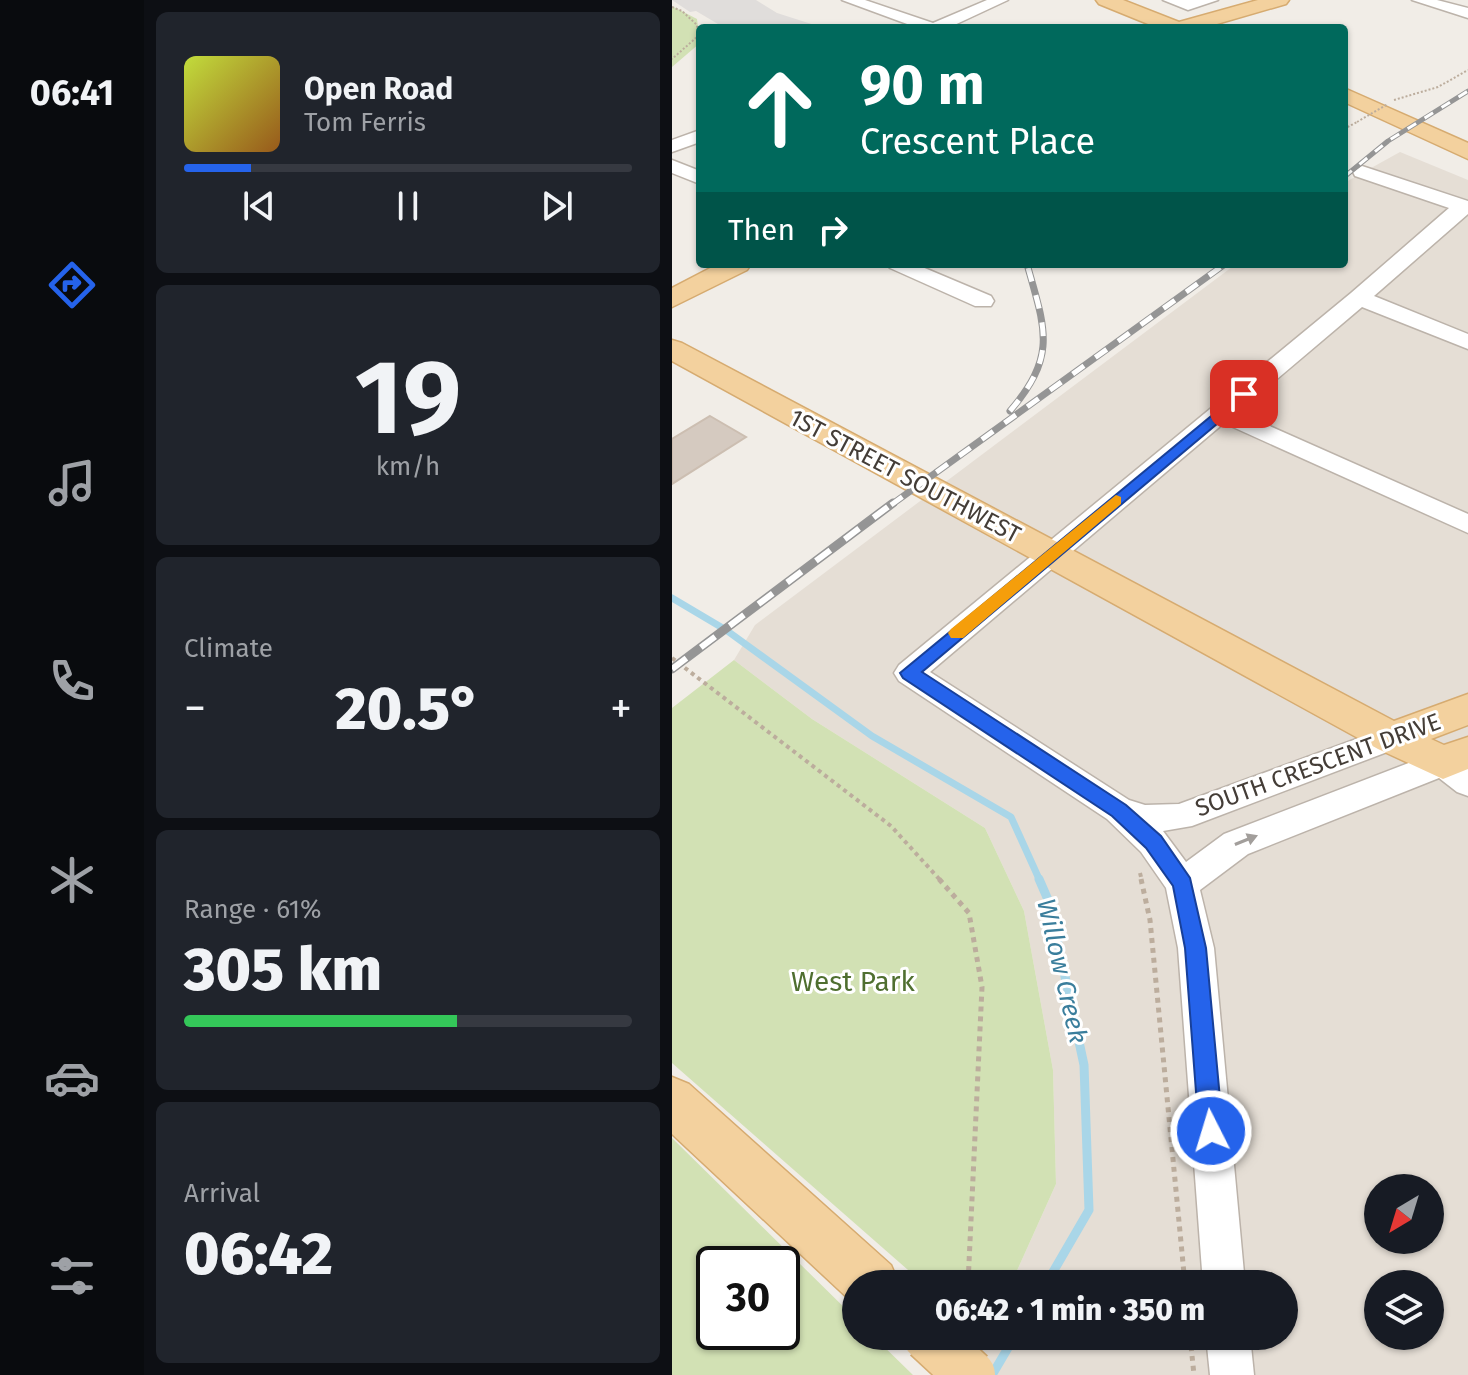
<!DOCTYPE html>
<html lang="en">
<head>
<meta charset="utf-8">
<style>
	body { margin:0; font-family:"Fira Sans",sans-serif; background:#20242c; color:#f1f3f6; height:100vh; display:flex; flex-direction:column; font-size:30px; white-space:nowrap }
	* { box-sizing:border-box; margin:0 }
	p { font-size:26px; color:#9ea1a6 }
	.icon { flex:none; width:44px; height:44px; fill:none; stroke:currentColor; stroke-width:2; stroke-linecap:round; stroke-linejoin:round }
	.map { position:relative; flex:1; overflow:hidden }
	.side { display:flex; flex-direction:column; gap:12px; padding:12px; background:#0d0f14; width:528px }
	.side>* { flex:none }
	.top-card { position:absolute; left:24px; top:24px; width:652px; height:244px; border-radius:8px; box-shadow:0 2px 6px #0004; background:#00695c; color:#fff; overflow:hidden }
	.needle { width:52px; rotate:218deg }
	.tools { position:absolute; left:692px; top:1174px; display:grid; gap:16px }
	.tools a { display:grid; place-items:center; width:80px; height:80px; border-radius:50%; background:#171b24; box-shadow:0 2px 6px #0004; font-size:40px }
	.speed { position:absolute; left:24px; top:1246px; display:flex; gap:16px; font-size:40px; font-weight:700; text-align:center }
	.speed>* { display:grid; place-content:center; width:104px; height:104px; border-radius:50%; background:#171b24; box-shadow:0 2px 6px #0004; line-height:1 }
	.speed .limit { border:4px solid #111; border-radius:12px; background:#fff; color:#111 }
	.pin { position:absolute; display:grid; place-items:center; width:68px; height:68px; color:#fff; margin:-34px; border-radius:16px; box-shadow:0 4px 12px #0006 }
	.me { position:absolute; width:88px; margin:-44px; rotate:355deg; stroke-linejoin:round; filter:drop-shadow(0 0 6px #0008) }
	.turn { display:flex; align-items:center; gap:28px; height:168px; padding:0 32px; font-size:36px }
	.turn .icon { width:104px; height:104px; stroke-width:2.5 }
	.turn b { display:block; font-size:56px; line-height:68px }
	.then { display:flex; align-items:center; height:76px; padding:0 32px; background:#0003; gap:16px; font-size:30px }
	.big { font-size:60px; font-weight:800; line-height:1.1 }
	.side .tile { flex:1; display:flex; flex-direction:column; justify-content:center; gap:12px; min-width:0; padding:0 28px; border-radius:12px; background:#20242c }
	.side .dial { align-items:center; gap:0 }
	.dial b { font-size:104px; line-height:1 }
	.song { display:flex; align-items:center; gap:24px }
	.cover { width:96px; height:96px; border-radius:12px; background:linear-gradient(135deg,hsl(70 70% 55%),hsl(30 70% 35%)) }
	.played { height:8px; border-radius:4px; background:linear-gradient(90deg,#2563eb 15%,#363941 15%) }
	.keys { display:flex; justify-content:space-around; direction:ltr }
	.heat { display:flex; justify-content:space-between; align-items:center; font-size:44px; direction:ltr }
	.charge { height:12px; border-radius:6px; background:linear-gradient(90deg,#34c759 61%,#363941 0) }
	.trip { position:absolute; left:170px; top:1270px; width:456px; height:80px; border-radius:40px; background:#171b24; box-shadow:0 2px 6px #0004; font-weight:800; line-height:80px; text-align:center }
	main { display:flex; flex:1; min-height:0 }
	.tab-bar { display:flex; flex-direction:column; width:144px; justify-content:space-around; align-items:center; background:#090b0e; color:#9ea1a6 }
	.tab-bar .icon { width:56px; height:56px }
	.tab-bar .active { color:#2563eb }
	.tab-bar b { font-size:36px; color:#f1f3f6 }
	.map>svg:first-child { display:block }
</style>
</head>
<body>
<main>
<nav class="tab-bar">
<b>06:41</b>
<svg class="icon active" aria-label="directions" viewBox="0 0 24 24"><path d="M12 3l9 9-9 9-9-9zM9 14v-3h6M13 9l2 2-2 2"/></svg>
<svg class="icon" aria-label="music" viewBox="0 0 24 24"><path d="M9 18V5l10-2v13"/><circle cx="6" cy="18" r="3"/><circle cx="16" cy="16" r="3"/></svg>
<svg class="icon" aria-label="phone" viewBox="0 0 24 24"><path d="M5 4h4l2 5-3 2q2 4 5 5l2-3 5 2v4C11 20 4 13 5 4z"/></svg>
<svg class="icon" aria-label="climate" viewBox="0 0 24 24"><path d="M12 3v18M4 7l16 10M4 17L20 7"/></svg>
<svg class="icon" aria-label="car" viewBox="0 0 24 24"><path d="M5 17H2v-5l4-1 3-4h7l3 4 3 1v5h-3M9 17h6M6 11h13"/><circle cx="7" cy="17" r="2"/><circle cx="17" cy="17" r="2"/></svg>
<svg class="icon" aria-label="filters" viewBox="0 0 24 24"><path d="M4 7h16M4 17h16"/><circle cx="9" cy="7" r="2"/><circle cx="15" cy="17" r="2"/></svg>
</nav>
<section class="side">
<div class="tile">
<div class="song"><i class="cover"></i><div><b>Open Road</b><p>Tom Ferris</p></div></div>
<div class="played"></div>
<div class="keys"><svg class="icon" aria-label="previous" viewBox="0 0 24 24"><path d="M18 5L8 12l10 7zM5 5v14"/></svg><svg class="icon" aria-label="pause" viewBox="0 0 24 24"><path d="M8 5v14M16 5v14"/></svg><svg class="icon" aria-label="next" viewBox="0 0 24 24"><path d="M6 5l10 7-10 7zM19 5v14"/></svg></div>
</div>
<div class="tile dial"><b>19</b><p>km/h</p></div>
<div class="tile"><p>Climate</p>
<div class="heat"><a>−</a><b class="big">20.5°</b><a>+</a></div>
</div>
<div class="tile"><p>Range · 61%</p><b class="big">305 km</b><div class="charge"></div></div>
<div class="tile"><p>Arrival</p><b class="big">06:42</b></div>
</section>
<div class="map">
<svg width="796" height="1375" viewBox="0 0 796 1375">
	<rect width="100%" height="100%" fill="#f1ede7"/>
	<!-- residential -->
	<path fill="#e5ded5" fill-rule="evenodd" d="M 728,152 L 796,180 L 796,1375 L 279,1375 L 316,1336 L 612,1336 L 612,1284 L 339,1284 L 384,1184 L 381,1070 L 352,911 L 313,828 L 140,719 L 62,660 L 83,625 L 564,264 L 672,264 L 672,183 ZM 706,1188 L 758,1188 L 758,1240 L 706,1240 ZM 706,1284 L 758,1284 L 758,1336 L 706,1336 Z"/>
	<!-- green -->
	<g fill="#d2e1b4" fill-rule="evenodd">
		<polygon points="0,6 25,19 28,43 0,67"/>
		<polygon points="62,660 140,719 313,828 352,911 381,1070 384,1184 339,1284 252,1284 0,1063 0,708"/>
		<path d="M 0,1138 L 184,1319 L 184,1336 L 201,1336 L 241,1375 L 0,1375 ZM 42,1264 L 110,1264 L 110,1332 L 42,1332 Z"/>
	</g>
	<!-- parking -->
	<polygon fill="#e0dddb" points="0,0 84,0 105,13 152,28 37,28 46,24 24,11 18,12"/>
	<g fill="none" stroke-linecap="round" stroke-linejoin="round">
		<!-- stream-far1 -->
		<polyline stroke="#a9d6e8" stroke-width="7" points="0,598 54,630 200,736 339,817 368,881"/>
		<!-- stream -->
		<g stroke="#a9d6e8" stroke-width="9">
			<polyline points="367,879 377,902 412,1065 417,1210 374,1284"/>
			<polyline points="320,1375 343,1336"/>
		</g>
	</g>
	<!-- building -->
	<polygon fill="#d5cac0" stroke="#ccbeb1" stroke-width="2" points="38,416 74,437 0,484 0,439"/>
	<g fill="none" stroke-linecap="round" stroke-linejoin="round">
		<defs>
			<g id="minor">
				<polygon points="170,0 193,0 261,23 315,0 336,0 276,28 246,28"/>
				<polygon points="491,0 546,0 516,10"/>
				<polygon points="740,0 765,0 796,8 796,18"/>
				<polygon points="28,130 28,142 0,152 0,140"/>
				<polygon points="0,160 28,171 28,184 0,173"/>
				<path d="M 690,166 L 796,201 L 796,214 L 702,296 L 796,334 L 796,349 L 690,307 L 566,412 L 796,514 L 796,533 L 552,423 L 258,672 L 457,800 L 473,805 L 507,804 L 709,730 L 720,726 L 731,730 L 736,738 L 731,746 L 520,826 L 491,831 L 514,862 L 552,834 L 760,754 C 776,749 783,755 796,765 L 796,796 L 785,792 L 767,778 L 576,854 L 528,890 L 542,948 L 573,1284 L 531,1284 L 506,948 L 494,888 L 469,852 L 435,819 L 227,681 L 222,673 L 227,665 L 679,293 L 777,208 L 683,176 L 681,172 Z"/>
				<polygon points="215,264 243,264 319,296 322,301 319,306 303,306 218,268"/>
				<polygon points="534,1336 578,1336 582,1375 538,1375"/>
			</g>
			<g id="major">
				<polygon points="424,0 451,0 507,22 586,0 617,0 614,4 531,28 486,28 427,4"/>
				<polygon points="672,88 796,143 796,159 672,102"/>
				<polygon points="46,264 79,264 75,270 0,307 0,288"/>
				<polygon points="0,340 10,343 722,721 796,694 796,725 759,739 772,745 796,737 796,769 771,779 706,749 0,361"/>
				<polygon points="0,1077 17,1084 219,1265 227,1284 184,1284 184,1305 181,1303 0,1134"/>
			</g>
		</defs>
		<!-- minor casing -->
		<use href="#minor" stroke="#bcb3aa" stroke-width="3"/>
		<!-- major casing -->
		<use href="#major" stroke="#d6ab70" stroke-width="3"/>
		<!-- path-far2 -->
		<g stroke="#bcad9d" stroke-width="2" stroke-dasharray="2 2" stroke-linecap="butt">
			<polyline points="0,7 10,11 25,25 25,37 0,59"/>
			<polyline points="722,100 766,87 796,70"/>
			<polyline points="672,129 685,122"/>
		</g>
		<!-- path-far1 -->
		<g stroke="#bcad9d" stroke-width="4" stroke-dasharray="4 4" stroke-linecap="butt">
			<polyline points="0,658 219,826 269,881"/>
			<polyline points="468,873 470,881"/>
		</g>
		<!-- path -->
		<g stroke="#bcad9d" stroke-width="5" stroke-dasharray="5 5" stroke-linecap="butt">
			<polyline points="267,879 297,913 310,987 296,1284"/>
			<polyline points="469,879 478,920 513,1284"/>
			<polyline points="518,1336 522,1375"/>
		</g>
		<!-- minor -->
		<use href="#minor" fill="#fff" fill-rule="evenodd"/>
		<!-- major -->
		<use href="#major" fill="#f3d19e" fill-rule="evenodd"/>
		<defs>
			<polyline id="rail-far2" points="672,177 716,141 796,91"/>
			<g id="rail-far1">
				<path d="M 338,411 C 386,355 373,329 355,264"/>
				<polyline points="219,505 553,264"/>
			</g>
			<polyline id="rail" points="0,669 221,503"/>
		</defs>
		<!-- rail-far2 casing -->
		<use href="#rail-far2" stroke="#959595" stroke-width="5"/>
		<!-- rail-far1 casing -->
		<use href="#rail-far1" stroke="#959595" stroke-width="7"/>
		<!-- rail casing -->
		<use href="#rail" stroke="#959595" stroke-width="9"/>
		<!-- rail-far2 -->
		<use href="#rail-far2" stroke="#fff" stroke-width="3" stroke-dasharray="10" stroke-linecap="butt"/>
		<!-- rail-far1 -->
		<use href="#rail-far1" stroke="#fff" stroke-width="5" stroke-dasharray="14" stroke-linecap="butt"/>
		<!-- rail -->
		<use href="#rail" stroke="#fff" stroke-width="6" stroke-dasharray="18" stroke-linecap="butt"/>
		<defs>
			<polyline id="major-bridge" points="256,1336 298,1375"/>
		</defs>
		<!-- major-bridge casing -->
		<use href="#major-bridge" stroke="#d6ab70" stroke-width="53" stroke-linecap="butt"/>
		<!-- path-bridge -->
		<polyline stroke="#bcad9d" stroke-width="2" stroke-dasharray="2 2" stroke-linecap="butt" points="685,122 716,104"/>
		<!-- major-bridge -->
		<use href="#major-bridge" stroke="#f3d19e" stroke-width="50"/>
	</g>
	<!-- one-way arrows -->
	<defs><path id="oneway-solid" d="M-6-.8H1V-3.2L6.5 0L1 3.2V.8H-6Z" transform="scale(2)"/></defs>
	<use fill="#a29e9b" href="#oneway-solid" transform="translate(574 840) rotate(-22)"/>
	<!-- route -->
	<polygon fill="#2563eb" stroke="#184099" stroke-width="2" points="572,389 577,391 577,397 250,672 454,805 489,836 518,878 534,948 551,1131 548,1140 539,1143 530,1140 527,1131 513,948 501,886 474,848 440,816 231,678 228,673"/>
	<!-- slow -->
	<polygon fill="#f59e0b" points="444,495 449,497 449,504 291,638 279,638 276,633 279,629"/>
	<g text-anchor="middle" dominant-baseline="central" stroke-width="6" stroke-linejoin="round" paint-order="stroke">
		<!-- street labels -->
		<g font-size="24" fill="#443d37" stroke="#fff">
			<text transform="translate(233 476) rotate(28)">1ST STREET SOUTHWEST</text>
			<text transform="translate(646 765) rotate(-20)">SOUTH CRESCENT DRIVE</text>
		</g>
		<!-- water labels -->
		<g font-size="26" font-style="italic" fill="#3a7e9c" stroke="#fff">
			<text transform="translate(390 971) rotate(77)">Willow Creek</text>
		</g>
		<!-- near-park labels -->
		<g font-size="28" fill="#4f6f30" stroke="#fff">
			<text x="181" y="981">West Park</text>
		</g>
	</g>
</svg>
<div class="tools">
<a><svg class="needle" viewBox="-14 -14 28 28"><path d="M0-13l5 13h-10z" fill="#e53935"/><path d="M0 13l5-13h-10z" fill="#9ea1a6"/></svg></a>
<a><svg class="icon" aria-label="layers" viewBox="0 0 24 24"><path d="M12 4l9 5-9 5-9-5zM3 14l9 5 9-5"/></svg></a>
</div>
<div class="speed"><div class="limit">30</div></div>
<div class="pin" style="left:572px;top:394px;background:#d93025"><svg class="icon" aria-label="arrive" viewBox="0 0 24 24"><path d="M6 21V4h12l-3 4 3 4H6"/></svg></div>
<svg class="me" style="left:539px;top:1131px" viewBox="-20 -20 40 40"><circle r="17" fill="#2563eb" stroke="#fff" stroke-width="3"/><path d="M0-11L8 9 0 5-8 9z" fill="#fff"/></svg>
<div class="trip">06:42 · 1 min · 350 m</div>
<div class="top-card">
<div class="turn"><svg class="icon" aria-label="ahead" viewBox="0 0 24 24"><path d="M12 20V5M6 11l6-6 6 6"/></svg><div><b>90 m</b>Crescent Place</div></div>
<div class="then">Then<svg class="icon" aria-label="right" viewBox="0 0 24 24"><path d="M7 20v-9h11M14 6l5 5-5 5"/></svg></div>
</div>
</div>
</main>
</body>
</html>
